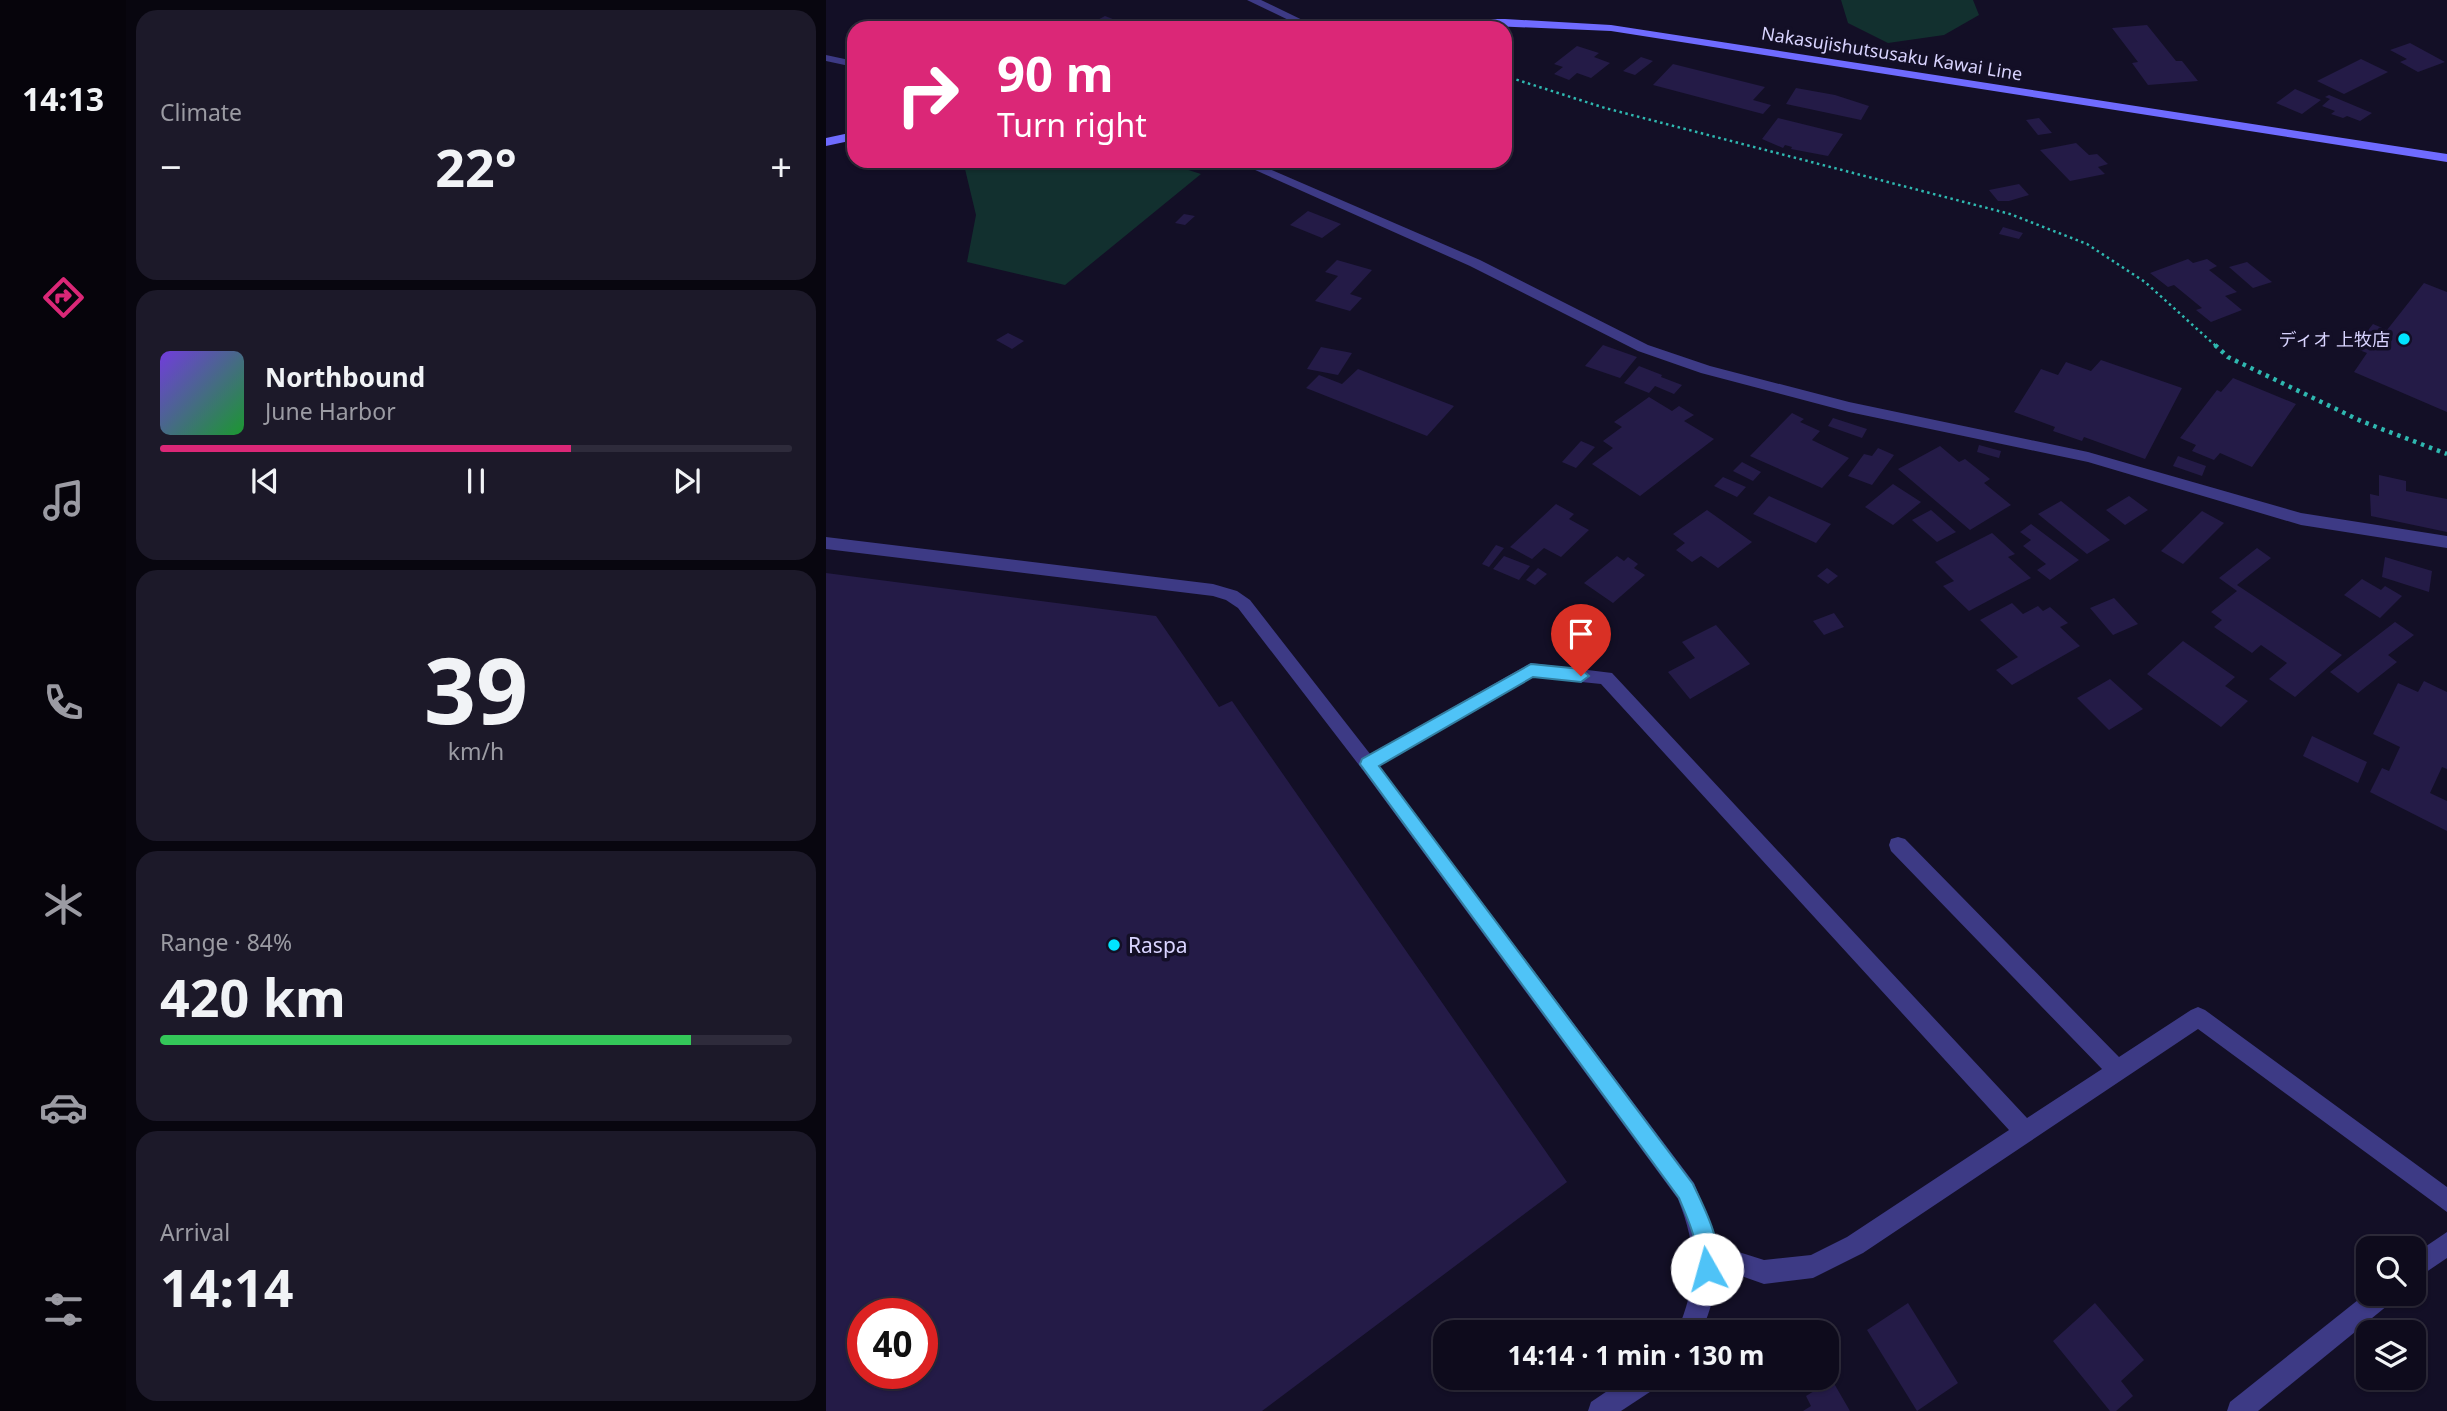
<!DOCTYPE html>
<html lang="en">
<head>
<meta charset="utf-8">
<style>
	body { margin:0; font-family:"Noto Sans","Noto Sans JP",sans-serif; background:#1c1929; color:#f1f3f6; height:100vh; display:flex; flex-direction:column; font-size:26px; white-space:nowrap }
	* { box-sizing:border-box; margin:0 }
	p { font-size:23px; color:#9b9ba3 }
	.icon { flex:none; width:38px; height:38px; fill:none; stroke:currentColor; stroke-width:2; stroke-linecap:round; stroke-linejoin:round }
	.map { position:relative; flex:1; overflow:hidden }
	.side { display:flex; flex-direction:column; gap:10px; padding:10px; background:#08060f; width:700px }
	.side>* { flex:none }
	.top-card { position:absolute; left:21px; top:21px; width:665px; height:147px; border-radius:21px; box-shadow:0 2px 5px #0004,0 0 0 2px #2e2b3b; background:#db2777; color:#fff; overflow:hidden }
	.fabs { position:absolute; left:1530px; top:1236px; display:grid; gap:14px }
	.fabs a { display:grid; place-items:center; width:70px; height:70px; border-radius:14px; background:#0e0b1c; box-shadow:0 2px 5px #0004,0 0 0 2px #2e2b3b; font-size:35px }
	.speed { position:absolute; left:21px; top:1298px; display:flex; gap:14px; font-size:35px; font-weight:700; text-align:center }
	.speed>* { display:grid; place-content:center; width:91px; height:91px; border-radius:50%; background:#0e0b1c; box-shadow:0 2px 5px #0004,0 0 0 2px #2e2b3b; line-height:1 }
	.speed .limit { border:10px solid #d22; background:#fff; color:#111 }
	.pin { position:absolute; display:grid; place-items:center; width:60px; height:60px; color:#fff; margin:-72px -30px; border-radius:50% 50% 50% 0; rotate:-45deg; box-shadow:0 0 7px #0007 }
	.pin .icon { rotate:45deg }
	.me { position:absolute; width:77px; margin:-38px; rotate:353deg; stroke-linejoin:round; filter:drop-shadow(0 0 5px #0008) }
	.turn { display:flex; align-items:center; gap:24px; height:147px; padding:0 35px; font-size:32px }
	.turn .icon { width:91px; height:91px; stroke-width:2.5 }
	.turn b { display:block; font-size:49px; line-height:60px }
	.big { font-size:52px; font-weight:700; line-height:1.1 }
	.side .card { flex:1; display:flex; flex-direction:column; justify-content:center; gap:10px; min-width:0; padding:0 24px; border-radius:21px; background:#1c1929 }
	.side .dial { align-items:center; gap:0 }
	.dial b { font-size:91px; line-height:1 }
	.song { display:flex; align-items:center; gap:21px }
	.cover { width:84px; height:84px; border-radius:10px; background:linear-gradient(135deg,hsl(260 70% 55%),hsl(130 70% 35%)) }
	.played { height:7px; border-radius:4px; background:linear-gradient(90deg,#db2777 65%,#2e2b3b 65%) }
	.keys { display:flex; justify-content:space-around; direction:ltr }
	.heat { display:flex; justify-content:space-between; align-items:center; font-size:38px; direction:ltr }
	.charge { height:10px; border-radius:5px; background:linear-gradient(90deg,#34c759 84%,#2e2b3b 0) }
	.trip { position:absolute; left:607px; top:1320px; width:406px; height:70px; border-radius:21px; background:#0e0b1c; box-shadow:0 2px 5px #0004,0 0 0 2px #2e2b3b; font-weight:700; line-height:70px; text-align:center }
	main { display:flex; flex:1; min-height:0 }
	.tab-bar { display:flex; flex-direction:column; width:126px; justify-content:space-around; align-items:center; background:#06040b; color:#9b9ba3 }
	.tab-bar .icon { width:49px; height:49px }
	.tab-bar .selected { color:#db2777 }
	.tab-bar b { font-size:32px; color:#f1f3f6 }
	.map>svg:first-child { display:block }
</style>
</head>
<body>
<main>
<nav class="tab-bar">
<b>14:13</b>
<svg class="icon selected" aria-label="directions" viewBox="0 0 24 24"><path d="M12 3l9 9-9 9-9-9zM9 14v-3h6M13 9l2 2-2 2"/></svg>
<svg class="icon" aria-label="music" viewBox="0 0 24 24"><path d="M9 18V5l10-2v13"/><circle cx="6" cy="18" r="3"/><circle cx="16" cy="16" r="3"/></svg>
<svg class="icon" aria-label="phone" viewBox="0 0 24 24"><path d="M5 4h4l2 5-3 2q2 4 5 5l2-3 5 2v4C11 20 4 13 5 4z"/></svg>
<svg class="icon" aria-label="climate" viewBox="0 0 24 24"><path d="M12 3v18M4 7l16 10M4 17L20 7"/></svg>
<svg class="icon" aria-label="car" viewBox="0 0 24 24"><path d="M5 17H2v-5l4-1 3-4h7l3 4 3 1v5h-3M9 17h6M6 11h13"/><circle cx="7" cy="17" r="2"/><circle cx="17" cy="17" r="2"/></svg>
<svg class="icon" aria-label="filters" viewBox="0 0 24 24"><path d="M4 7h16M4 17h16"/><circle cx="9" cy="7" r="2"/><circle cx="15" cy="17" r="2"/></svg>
</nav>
<section class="side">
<div class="card"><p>Climate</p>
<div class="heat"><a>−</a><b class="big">22°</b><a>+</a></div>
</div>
<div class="card">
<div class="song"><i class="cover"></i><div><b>Northbound</b><p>June Harbor</p></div></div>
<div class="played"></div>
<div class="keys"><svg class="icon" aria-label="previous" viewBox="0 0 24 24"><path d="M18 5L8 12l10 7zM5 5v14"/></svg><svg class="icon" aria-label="pause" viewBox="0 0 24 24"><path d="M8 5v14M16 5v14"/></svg><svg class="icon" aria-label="next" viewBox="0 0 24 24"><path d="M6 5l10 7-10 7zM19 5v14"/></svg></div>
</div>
<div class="card dial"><b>39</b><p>km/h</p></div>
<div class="card"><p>Range · 84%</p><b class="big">420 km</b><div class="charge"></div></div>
<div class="card"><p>Arrival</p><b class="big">14:14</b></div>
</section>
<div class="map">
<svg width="1621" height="1411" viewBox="0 0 1621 1411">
	<rect width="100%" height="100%" fill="#130f26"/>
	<!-- green -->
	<g fill="#12302f">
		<polygon points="1015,0 1147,0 1153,15 1118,35 1062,43 1022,23"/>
		<polygon points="158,161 334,161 375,174 239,285 141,262 150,215 139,169"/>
	</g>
	<!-- building -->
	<g fill="#241b47" fill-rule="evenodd">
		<polygon points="279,16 297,23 289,28 260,26"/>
		<polygon points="1321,25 1350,61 1356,61 1372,81 1322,85 1306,63 1312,62 1286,28"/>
		<polygon points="1584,43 1619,62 1592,72 1574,62 1581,59 1564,50"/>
		<polygon points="751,46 773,53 768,57 784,63 765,78 751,73 743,80 728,74 737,67 728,64"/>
		<polygon points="815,57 827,61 809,75 797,71"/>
		<polygon points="1535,59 1562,72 1518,94 1491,81"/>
		<polygon points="847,64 939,87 927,100 945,105 937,114 827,85"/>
		<polygon points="970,88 1009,95 1043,106 1035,120 960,104"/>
		<polygon points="1469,89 1495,100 1476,114 1450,103"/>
		<polygon points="1503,95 1546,113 1534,121 1521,116 1517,118 1505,114 1509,111 1496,106 1504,99 1499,97"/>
		<polygon points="952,118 1017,134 1002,156 965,149 966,147 959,145 957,148 936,139"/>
		<polygon points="1213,118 1226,133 1212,135 1200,120"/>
		<polygon points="1250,143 1263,155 1271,154 1282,164 1272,167 1279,174 1244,181 1214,150"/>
		<polygon points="1193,184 1203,195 1183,201 1172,201 1163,190"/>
		<polygon points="482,211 515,224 496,238 464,225"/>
		<polygon points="358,214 369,216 359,225 349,223"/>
		<polygon points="1177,227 1197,233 1193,239 1173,234"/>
		<polygon points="1362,259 1367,263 1381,259 1391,266 1383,270 1411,292 1399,296 1416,310 1385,322 1370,310 1376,308 1348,285 1342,287 1324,273"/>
		<polygon points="511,260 546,270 524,294 536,298 524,311 489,301 512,276 499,272"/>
		<polygon points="1421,262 1446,282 1427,288 1403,267"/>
		<polygon points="1598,283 1621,292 1621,412 1528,372 1541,353 1528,348 1547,324 1561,330"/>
		<polygon points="182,333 198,341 186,349 170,340"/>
		<polygon points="777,345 811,357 794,378 759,366"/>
		<polygon points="495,347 526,353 512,375 481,369"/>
		<polygon points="1275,360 1356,388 1319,459 1258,437 1256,441 1227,431 1229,427 1188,412 1215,369 1232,375 1240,362 1265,371"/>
		<polygon points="813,366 836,375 835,377 856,385 848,394 829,386 823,393 798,383"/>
		<polygon points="532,369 628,406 601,436 480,388 493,375 516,384"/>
		<polygon points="1407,378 1470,404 1426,467 1394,453 1388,460 1366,451 1370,445 1354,438 1391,390 1395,392"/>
		<polygon points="823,397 846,411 853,406 868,415 858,421 888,439 814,496 766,464 787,448 777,441 796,427 788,422"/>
		<polygon points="966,413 978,419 974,422 994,431 986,440 1023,458 996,488 924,456"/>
		<polygon points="1007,418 1041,429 1036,438 1002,426"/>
		<polygon points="755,441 769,447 750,468 736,462"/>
		<polygon points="1153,445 1175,451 1173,458 1151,452"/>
		<polygon points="1114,446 1133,462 1139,459 1164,479 1158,483 1185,505 1144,530 1072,469"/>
		<polygon points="1052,448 1068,455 1046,485 1022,476 1038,454 1046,456"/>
		<polygon points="1352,456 1380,466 1376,476 1347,466"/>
		<polygon points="916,462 935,472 927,481 907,471"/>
		<polygon points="1553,475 1580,481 1580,491 1621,499 1621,532 1545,516 1544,494 1553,496"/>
		<polygon points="897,477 920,487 911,497 888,486"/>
		<polygon points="1067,484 1095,502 1067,525 1039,507"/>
		<polygon points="943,496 1005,524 990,543 927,514"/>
		<polygon points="1303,496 1322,510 1299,525 1280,510"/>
		<polygon points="1235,501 1284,540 1261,554 1212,514"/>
		<polygon points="730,504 748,514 743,519 763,530 735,557 718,548 706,559 684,547"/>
		<polygon points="881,510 926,542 892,568 875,556 866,562 850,550 859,543 847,534"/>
		<polygon points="1105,510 1130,532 1111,542 1086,520"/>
		<polygon points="1376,511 1398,523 1357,564 1335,551"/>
		<polygon points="1205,524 1253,560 1224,580 1211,570 1220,564 1197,546 1205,540 1194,532"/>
		<polygon points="1166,533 1189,554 1182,557 1205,578 1143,611 1117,586 1128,581 1109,562"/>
		<polygon points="670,545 678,548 663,567 656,564"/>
		<polygon points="1431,548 1445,558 1411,585 1516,655 1469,697 1443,679 1461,663 1435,645 1426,653 1388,627 1396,620 1385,612 1411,591 1393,578"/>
		<polygon points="678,556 704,566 693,580 667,569"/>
		<polygon points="791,556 798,561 802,557 812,564 808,568 819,575 787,603 758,583"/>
		<polygon points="1559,557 1606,571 1603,592 1556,577"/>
		<polygon points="712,568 721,574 709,585 700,580"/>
		<polygon points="1001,568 1012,576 1002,584 991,576"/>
		<path d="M 0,573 L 330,616 L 393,707 L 406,701 L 741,1182 L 436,1411 L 0,1411 ZM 37,1314 L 96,1314 L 96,1374 L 37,1374 Z"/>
		<polygon points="1536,579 1555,590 1559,586 1576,596 1554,618 1518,595"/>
		<polygon points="1288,598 1312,624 1287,635 1264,608"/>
		<polygon points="1186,603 1197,614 1212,606 1217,611 1224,607 1242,623 1234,627 1254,646 1186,685 1170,670 1192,657 1154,620"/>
		<polygon points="1008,613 1018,627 998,635 987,621"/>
		<polygon points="1569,622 1588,635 1562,655 1571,662 1532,693 1504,672"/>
		<polygon points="890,625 924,664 864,699 842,672 869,658 856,642"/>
		<polygon points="1357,641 1409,677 1399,686 1422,701 1395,727 1321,674"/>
		<polygon points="1284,679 1317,709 1283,730 1251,698"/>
		<polygon points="1598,681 1621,692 1621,769 1616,767 1604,793 1621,801 1621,831 1544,792 1556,768 1563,771 1574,747 1547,734 1572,683 1592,692"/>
		<polygon points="1486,736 1541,762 1532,783 1477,756"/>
		<polygon points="1082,1303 1132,1383 1091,1411 1041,1330"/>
		<polygon points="1269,1303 1318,1360 1295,1381 1307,1396 1290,1411 1284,1411 1227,1341"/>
		<polygon points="1006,1380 1024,1411 977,1411 985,1406 980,1396"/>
	</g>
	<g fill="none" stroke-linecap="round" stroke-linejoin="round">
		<!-- path-far1 -->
		<polyline stroke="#2fb8b0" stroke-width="2.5" stroke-dasharray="2.5 3.5" stroke-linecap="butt" points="679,76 779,108 1184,214 1261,244 1319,282 1391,347"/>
		<!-- path -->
		<polyline stroke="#2fb8b0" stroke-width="4.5" stroke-dasharray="3.5 5" stroke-linecap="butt" points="1389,345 1402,357 1535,421 1621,454"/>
		<!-- minor -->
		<g fill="#3d3a85" fill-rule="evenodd">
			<polygon points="421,0 435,0 493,28 479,28"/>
			<polygon points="0,55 28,61 28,67 0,61"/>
			<polygon points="409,161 425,161 654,260 822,345 884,366 1023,402 1262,452 1475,513 1621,536 1621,548 1475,525 1262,462 1023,412 875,373 812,351 644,266"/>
			<polygon points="705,663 786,673 1201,1118 1276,1069 1065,851 1063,845 1065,839 1072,837 1079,839 1293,1057 1365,1010 1372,1007 1379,1010 1621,1187 1621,1212 1372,1029 1037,1253 987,1278 938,1284 873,1261 870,1253 873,1245 881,1242 938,1260 985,1255 1021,1237 1183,1130 775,684 707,677 548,769 542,772 536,769 533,764 536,759"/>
			<polygon points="1621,1232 1621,1258 1587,1281 1587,1255"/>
			<polygon points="1542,1292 1571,1293 1567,1301 1432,1411 1401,1411 1404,1402"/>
		</g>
		<!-- tertiary -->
		<g fill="#3d3a85" fill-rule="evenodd">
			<path d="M 0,537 L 387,584 L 411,591 L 424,600 L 548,759 L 868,1183 C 891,1238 901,1275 875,1332 L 851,1332 C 872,1281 872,1250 852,1199 L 536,769 L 412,608 L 400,600 L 387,596 L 0,549 Z"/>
			<polygon points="802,1377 836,1377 833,1386 795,1411 762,1411 765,1402"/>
		</g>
		<!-- secondary -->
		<g fill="#6f6bff" fill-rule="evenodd">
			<polygon points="610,19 679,19 785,25 1621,154 1621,162 785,31 644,25 499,28 504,25"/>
			<polygon points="28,132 28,140 0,146 0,138"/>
		</g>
	</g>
	<!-- route -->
	<path fill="#4fc3f7" stroke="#337fa1" stroke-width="2" d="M 705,664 L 755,669 L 763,676 L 755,682 L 707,677 L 553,766 L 867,1184 C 879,1210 900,1247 888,1276 L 881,1279 L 873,1276 C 870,1268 872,1262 871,1253 C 869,1234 860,1215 853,1198 L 534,764 L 536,759 Z"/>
	<!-- markers -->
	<g fill="#00e5ff" stroke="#130f26" stroke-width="2.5">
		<circle cx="1578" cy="339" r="7"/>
		<circle cx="288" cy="945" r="7"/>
	</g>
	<g text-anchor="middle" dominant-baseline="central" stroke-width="7" stroke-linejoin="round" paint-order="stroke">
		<!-- far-street labels -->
		<g font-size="18" fill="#d9d4ff" stroke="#130f26">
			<text transform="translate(1066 53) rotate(9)">Nakasujishutsusaku Kawai Line</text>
		</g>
		<!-- far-poi labels -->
		<g font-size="18" fill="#d9d4ff" stroke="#130f26" text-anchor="end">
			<text x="1564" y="339">ディオ 上牧店</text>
		</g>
		<!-- poi labels -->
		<g font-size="21" fill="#d9d4ff" stroke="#130f26" text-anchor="start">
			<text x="302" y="945">Raspa</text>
		</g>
	</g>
</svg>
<div class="fabs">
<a><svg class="icon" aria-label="search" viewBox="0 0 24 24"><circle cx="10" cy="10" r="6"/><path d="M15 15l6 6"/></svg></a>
<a><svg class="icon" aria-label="layers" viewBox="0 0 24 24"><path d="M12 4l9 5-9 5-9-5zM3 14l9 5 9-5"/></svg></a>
</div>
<div class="speed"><div class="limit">40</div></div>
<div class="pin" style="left:755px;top:676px;background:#d93025"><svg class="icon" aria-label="arrive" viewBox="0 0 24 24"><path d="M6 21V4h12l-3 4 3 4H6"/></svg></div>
<svg class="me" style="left:881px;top:1269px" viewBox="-20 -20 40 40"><circle r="19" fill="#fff"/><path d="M0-13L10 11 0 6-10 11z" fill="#4fc3f7"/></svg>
<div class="trip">14:14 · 1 min · 130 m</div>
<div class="top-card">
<div class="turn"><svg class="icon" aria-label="right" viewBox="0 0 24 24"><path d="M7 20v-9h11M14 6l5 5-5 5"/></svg><div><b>90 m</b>Turn right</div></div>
</div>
</div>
</main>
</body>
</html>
